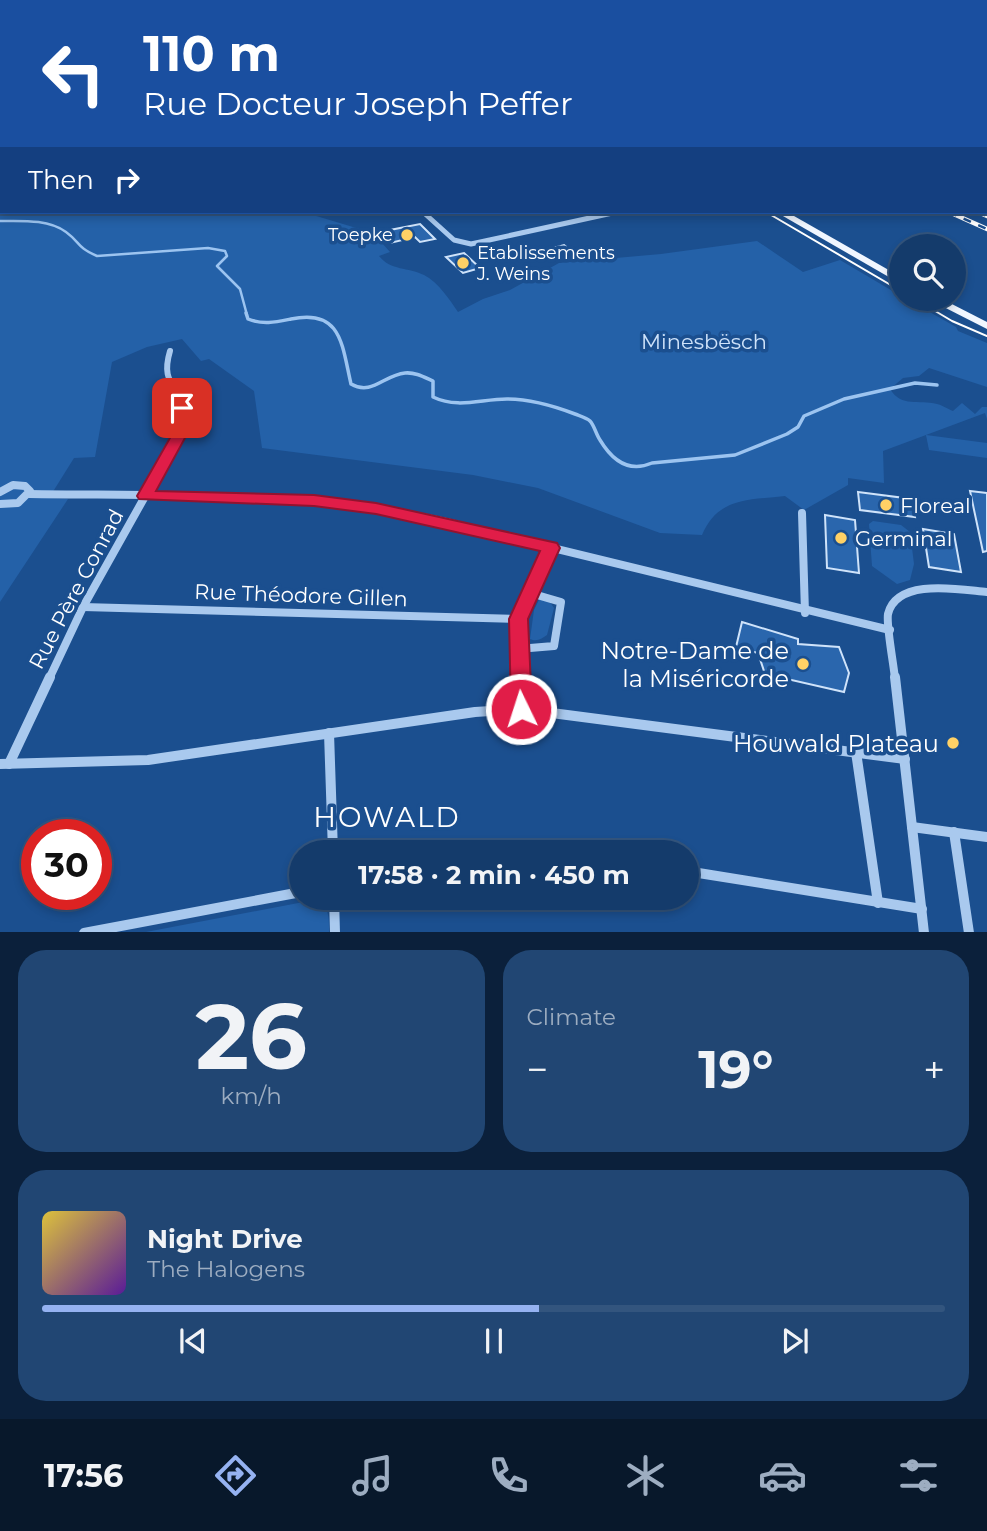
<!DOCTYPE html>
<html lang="en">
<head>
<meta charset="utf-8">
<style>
	body { margin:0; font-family:Montserrat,sans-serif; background:#214673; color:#f1f3f6; height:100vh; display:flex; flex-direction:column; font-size:26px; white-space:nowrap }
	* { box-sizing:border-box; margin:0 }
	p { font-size:23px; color:#9dadc1 }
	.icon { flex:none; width:38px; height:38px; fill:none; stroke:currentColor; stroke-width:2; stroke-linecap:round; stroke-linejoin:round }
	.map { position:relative; height:932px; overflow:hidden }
	.details { display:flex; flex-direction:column; gap:18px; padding:18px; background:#0b203b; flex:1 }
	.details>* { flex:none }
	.hud { position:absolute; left:0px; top:0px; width:987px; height:214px; box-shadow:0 4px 10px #0003,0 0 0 2px #33557e; background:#1a4fa0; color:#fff; overflow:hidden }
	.tools { position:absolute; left:889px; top:234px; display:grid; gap:14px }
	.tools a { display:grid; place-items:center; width:77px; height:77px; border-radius:50%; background:#143b6b; box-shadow:0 4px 10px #0003,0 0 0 2px #33557e; font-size:35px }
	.speed { position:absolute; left:21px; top:819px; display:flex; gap:14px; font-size:35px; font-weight:700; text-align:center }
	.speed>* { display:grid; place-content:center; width:91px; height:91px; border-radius:50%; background:#143b6b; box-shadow:0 4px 10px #0003,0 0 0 2px #33557e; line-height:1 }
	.speed .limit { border:10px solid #d22; background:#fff; color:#111 }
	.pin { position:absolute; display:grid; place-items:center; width:60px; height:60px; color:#fff; margin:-30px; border-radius:14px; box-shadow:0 4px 10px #0006 }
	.me { position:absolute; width:77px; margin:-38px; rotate:356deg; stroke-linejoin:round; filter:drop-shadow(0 0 5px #0008) }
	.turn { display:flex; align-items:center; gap:24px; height:147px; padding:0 28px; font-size:32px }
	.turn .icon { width:91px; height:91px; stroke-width:2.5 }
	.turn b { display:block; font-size:49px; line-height:60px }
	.then { display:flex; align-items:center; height:66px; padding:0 28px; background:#0003; gap:14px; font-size:26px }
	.big { font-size:52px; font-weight:700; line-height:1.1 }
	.details .tile { flex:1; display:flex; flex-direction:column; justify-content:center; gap:10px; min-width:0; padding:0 24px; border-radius:28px; background:#214673 }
	.details .dial { align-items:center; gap:0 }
	.dial b { font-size:91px; line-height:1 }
	.song { display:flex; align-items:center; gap:21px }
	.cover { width:84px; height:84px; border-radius:10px; background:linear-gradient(135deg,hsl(50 70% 55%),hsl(270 70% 35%)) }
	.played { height:7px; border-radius:4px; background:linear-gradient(90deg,#95b2f1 55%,#33557e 55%) }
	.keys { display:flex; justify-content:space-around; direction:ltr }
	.heat { display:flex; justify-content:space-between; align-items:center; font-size:38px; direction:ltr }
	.details .tiles { flex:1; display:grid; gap:18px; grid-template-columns:1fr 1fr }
	.tile:last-child { grid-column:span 2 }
	.trip { position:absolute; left:289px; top:840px; width:410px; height:70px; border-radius:35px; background:#143b6b; box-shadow:0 4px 10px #0003,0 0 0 2px #33557e; font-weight:700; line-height:70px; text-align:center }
	.tabs { display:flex; height:112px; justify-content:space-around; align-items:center; background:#08182b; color:#9dadc1 }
	.tabs .icon { width:49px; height:49px }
	.tabs .active { color:#95b2f1 }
	.tabs b { font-size:32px; color:#f1f3f6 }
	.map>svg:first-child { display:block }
</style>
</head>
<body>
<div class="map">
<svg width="987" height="933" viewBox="0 0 987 933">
	<rect width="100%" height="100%" fill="#1b4f8f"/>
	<!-- green -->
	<g fill="#2461a8">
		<path d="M 0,178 L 2,212 L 303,212 L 373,233 L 390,252 L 379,256 C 391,271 408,267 424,275 C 439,283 449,299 458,312 L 483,299 L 510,290 L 559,263 L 661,254 L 757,241 L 803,272 L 840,260 L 901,296 L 901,299 L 907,299 L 956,327 L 958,331 L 987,343 L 987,387 L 929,368 L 919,376 L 903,378 L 890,389 C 902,408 918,399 937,404 C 942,405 948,409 953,411 L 962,403 L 975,414 L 982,407 L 987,407 L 987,419 L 985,413 L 883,451 L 884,483 L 848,478 L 848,485 L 804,510 L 785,496 C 749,500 718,497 702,535 L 660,533 L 538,488 L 473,475 L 262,448 L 254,391 L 209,359 L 201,361 L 182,339 L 147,347 L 112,362 L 95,457 L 74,458 L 49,498 L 68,499 L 0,602 Z"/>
		<polygon points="926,435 987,443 987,458 929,450"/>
		<polygon points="873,521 901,525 910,532 914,564 910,580 897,584 872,566 869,524"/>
		<path d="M 540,598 L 550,602 L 554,608 L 547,635 C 541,639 537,642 530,639 L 534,610 Z"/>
		<path d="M 314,900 C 330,905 329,918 329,932 L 146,932 Z"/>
	</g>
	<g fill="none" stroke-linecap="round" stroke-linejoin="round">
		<!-- stream-far1 -->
		<path stroke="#9cc4f0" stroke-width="2.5" d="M 0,221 C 22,221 48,219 66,232 C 81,243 76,247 97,256 L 208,248 L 225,251 L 227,256 L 217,266 L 240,289 L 247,315"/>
		<!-- stream -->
		<path stroke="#9cc4f0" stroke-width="3.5" d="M 246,313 L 248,319 C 263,325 276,322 291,319 C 342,308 342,346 351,384 C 372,396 384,375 405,373 C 415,372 424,377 433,381 L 433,397 C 458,409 481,399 507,399 C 530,399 554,406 575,414 C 580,416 587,418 590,421 C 594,425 596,434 600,440 C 612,460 629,473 652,463 L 735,455 L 787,434 L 798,427 L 804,416 L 844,399 L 915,383 L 937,385"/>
	</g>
	<!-- building -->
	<g fill="#2a66ad" stroke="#cfe3fa" stroke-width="2">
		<polygon points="420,224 435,239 420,242 415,237 390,243 380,232"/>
		<polygon points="564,245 577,256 559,260 546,250"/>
		<polygon points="464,253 480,268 463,273 446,257"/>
		<polygon points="970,491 987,493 987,551 983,552"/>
		<polygon points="858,492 912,499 915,517 860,510"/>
		<polygon points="825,515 855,520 859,573 827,568"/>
		<polygon points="923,529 954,534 961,572 929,567"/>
		<polygon points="742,622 798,639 798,644 839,647 849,673 844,692 765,674 758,653 736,647"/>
	</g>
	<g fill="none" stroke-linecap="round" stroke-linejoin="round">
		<!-- street-far4 -->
		<polyline stroke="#a9c9ee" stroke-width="3.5" points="937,2 941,0"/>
		<!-- street-far3 -->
		<polyline stroke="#a9c9ee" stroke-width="5" points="423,212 454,240 471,244 617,212"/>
		<!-- street-far2 -->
		<path stroke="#a9c9ee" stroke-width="6" d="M 156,476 C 168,456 184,434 182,409 C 179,383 160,385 170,351"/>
		<!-- street-far1 -->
		<g stroke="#a9c9ee" stroke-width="8">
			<polyline points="0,492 13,485 25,486 30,491 18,503 0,504"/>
			<path d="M 29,494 C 169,496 309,491 446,522 L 890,630"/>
			<polyline points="802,513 805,613"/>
			<polyline points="83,607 519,619"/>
			<polyline points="518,649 554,646 561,602 530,593"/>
			<polyline points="49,679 83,607 157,475"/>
			<polyline points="520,679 519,619 551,548"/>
			<path d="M 895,679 C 894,666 886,625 888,614 C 897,577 962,590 987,592"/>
		</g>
		<!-- street -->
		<g stroke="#a9c9ee" stroke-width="10">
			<polyline points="520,677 521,709"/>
			<polyline points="895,677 924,933"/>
			<polyline points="329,733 333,852"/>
			<polyline points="856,752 878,903"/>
			<polyline points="0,764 148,760 475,712 521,709 905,759"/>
			<polyline points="9,764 50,677"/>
			<polyline points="912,827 987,837"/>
			<polyline points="954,832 969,933"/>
			<polyline points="686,871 922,909"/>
			<polyline points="334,898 335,933"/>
			<polyline points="84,933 301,892"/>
		</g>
		<!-- secondary -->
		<g fill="#d6e6fa" fill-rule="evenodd">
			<rect x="985" y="47" width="2" height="4"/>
			<rect x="0" y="138" width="2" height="4"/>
		</g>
		<!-- primary -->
		<g fill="#f0f6ff" fill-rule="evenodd">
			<polygon points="776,212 787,212 901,277 901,284"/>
			<polygon points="928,299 942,299 987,322 987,329"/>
		</g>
		<!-- highway -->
		<g fill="#fff" fill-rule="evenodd">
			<polygon points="543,0 552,0 542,2"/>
			<polygon points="623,0 641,0 621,2"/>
			<polygon points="740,0 760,2 742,2"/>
			<polygon points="773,0 783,0 785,2 775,2"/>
			<polygon points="807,0 817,0 806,2"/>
			<polygon points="836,0 844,0 835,2"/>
			<rect x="985" y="41" width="2" height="4"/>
			<polygon points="985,75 987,76 987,82 985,81"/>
			<polygon points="985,90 987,91 987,97 985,96"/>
			<polygon points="985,120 987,120 985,127"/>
			<polygon points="0,170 2,170 0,177"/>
		</g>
		<!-- tram -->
		<g stroke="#fff" stroke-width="2">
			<polyline points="766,212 901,291"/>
			<polyline points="915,299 952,321 987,336"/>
		</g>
		<defs>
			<polyline id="rail-far1" points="510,0 517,2"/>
			<g id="rail">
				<polyline points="949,212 987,229"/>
				<polyline points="978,212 987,216"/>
			</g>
		</defs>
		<!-- rail-far1 casing -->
		<use href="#rail-far1" stroke="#fff" stroke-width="2.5"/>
		<!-- rail casing -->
		<use href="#rail" stroke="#fff" stroke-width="4.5"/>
		<!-- rail-far1 -->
		<use href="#rail-far1" stroke="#1b4f8f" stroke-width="2" stroke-dasharray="4.5" stroke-linecap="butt"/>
		<!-- rail -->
		<use href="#rail" stroke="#1b4f8f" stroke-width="2.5" stroke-dasharray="8" stroke-linecap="butt"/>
		<!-- highway-bridge -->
		<polyline stroke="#fff" stroke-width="8" points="589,2 599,0"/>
	</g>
	<!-- route -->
	<polygon fill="#e11d48" stroke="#92132f" stroke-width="2" points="182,404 189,408 185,438 156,491 314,495 376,503 557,543 560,548 528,619 532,709 529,715 521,717 514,715 511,709 509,619 540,551 376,514 314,506 139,499 137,496 170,438 175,408"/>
	<!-- markers -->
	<g fill="#ffd166" stroke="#1b4f8f" stroke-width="2.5">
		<circle cx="407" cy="235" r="7"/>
		<circle cx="463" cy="263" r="7"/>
		<circle cx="886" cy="505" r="7"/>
		<circle cx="841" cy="538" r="7"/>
		<circle cx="803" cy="664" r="7"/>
		<circle cx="953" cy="743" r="7"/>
	</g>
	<g text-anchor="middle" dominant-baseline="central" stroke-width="7" stroke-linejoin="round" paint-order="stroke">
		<!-- far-poi labels -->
		<g font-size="18" fill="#fff" stroke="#1b4f8f" text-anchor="end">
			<text x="393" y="235">Toepke</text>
			<text x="477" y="253" text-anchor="start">Etablissements<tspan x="477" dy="21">J. Weins</tspan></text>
		</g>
		<!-- park labels -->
		<g font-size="21" fill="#cfe3fa" stroke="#1b4f8f">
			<text x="704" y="341">Minesbësch</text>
		</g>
		<!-- poi labels -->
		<g font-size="21" fill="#fff" stroke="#1b4f8f" text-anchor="start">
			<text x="900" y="505">Floreal</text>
			<text x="855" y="538">Germinal</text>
		</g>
		<!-- street labels -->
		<g font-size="21" fill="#fff" stroke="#1b4f8f">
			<text transform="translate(76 589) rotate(-62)">Rue Père Conrad</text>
			<text transform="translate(301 595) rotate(2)">Rue Théodore Gillen</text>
		</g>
		<!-- near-poi labels -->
		<g font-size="24" fill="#fff" stroke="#1b4f8f" text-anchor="end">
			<text x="789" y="650">Notre-Dame de<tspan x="789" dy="28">la Miséricorde</tspan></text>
			<text x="939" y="743">Houwald Plateau</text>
		</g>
		<!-- near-quarter labels -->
		<g font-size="28" letter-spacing="2" fill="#fff" stroke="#1b4f8f">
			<text x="387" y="817">HOWALD</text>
		</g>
	</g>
</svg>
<div class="tools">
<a><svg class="icon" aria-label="search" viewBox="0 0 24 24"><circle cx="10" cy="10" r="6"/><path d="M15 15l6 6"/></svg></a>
</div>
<div class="speed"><div class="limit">30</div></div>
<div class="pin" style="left:182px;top:408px;background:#d93025"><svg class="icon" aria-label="arrive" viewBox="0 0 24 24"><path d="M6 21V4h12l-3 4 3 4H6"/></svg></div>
<svg class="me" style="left:521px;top:709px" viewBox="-20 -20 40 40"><circle r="17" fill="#e11d48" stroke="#fff" stroke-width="3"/><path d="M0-11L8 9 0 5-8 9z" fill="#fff"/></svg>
<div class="trip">17:58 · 2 min · 450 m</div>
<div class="hud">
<div class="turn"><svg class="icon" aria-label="left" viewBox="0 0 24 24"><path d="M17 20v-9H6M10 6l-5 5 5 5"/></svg><div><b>110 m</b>Rue Docteur Joseph Peffer</div></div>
<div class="then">Then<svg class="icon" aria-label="right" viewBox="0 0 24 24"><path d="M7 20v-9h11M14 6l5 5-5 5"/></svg></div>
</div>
</div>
<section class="details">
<div class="tiles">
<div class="tile dial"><b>26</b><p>km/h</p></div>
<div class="tile"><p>Climate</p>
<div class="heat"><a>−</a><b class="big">19°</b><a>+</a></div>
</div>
<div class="tile">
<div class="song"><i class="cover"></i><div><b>Night Drive</b><p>The Halogens</p></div></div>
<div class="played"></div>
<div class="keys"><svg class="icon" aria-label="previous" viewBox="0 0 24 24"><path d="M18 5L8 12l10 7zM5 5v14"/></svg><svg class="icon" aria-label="pause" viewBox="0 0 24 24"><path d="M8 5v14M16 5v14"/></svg><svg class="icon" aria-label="next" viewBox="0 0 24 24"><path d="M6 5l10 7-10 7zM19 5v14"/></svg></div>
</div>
</div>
</section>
<nav class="tabs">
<b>17:56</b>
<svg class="icon active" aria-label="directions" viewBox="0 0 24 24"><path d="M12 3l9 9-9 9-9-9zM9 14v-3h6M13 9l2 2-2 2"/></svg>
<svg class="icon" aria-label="music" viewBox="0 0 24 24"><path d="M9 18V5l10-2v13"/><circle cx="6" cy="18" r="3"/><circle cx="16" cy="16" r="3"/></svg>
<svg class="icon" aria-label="phone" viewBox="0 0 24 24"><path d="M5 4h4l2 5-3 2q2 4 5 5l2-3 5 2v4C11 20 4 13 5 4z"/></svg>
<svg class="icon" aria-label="climate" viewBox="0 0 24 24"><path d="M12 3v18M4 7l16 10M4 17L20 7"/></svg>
<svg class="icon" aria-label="car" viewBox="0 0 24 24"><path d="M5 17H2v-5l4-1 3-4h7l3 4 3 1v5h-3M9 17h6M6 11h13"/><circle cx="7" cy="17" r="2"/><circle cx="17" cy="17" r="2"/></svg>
<svg class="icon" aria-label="filters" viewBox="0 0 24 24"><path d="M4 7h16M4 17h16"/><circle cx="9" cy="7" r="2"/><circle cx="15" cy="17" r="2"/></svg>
</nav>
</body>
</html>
